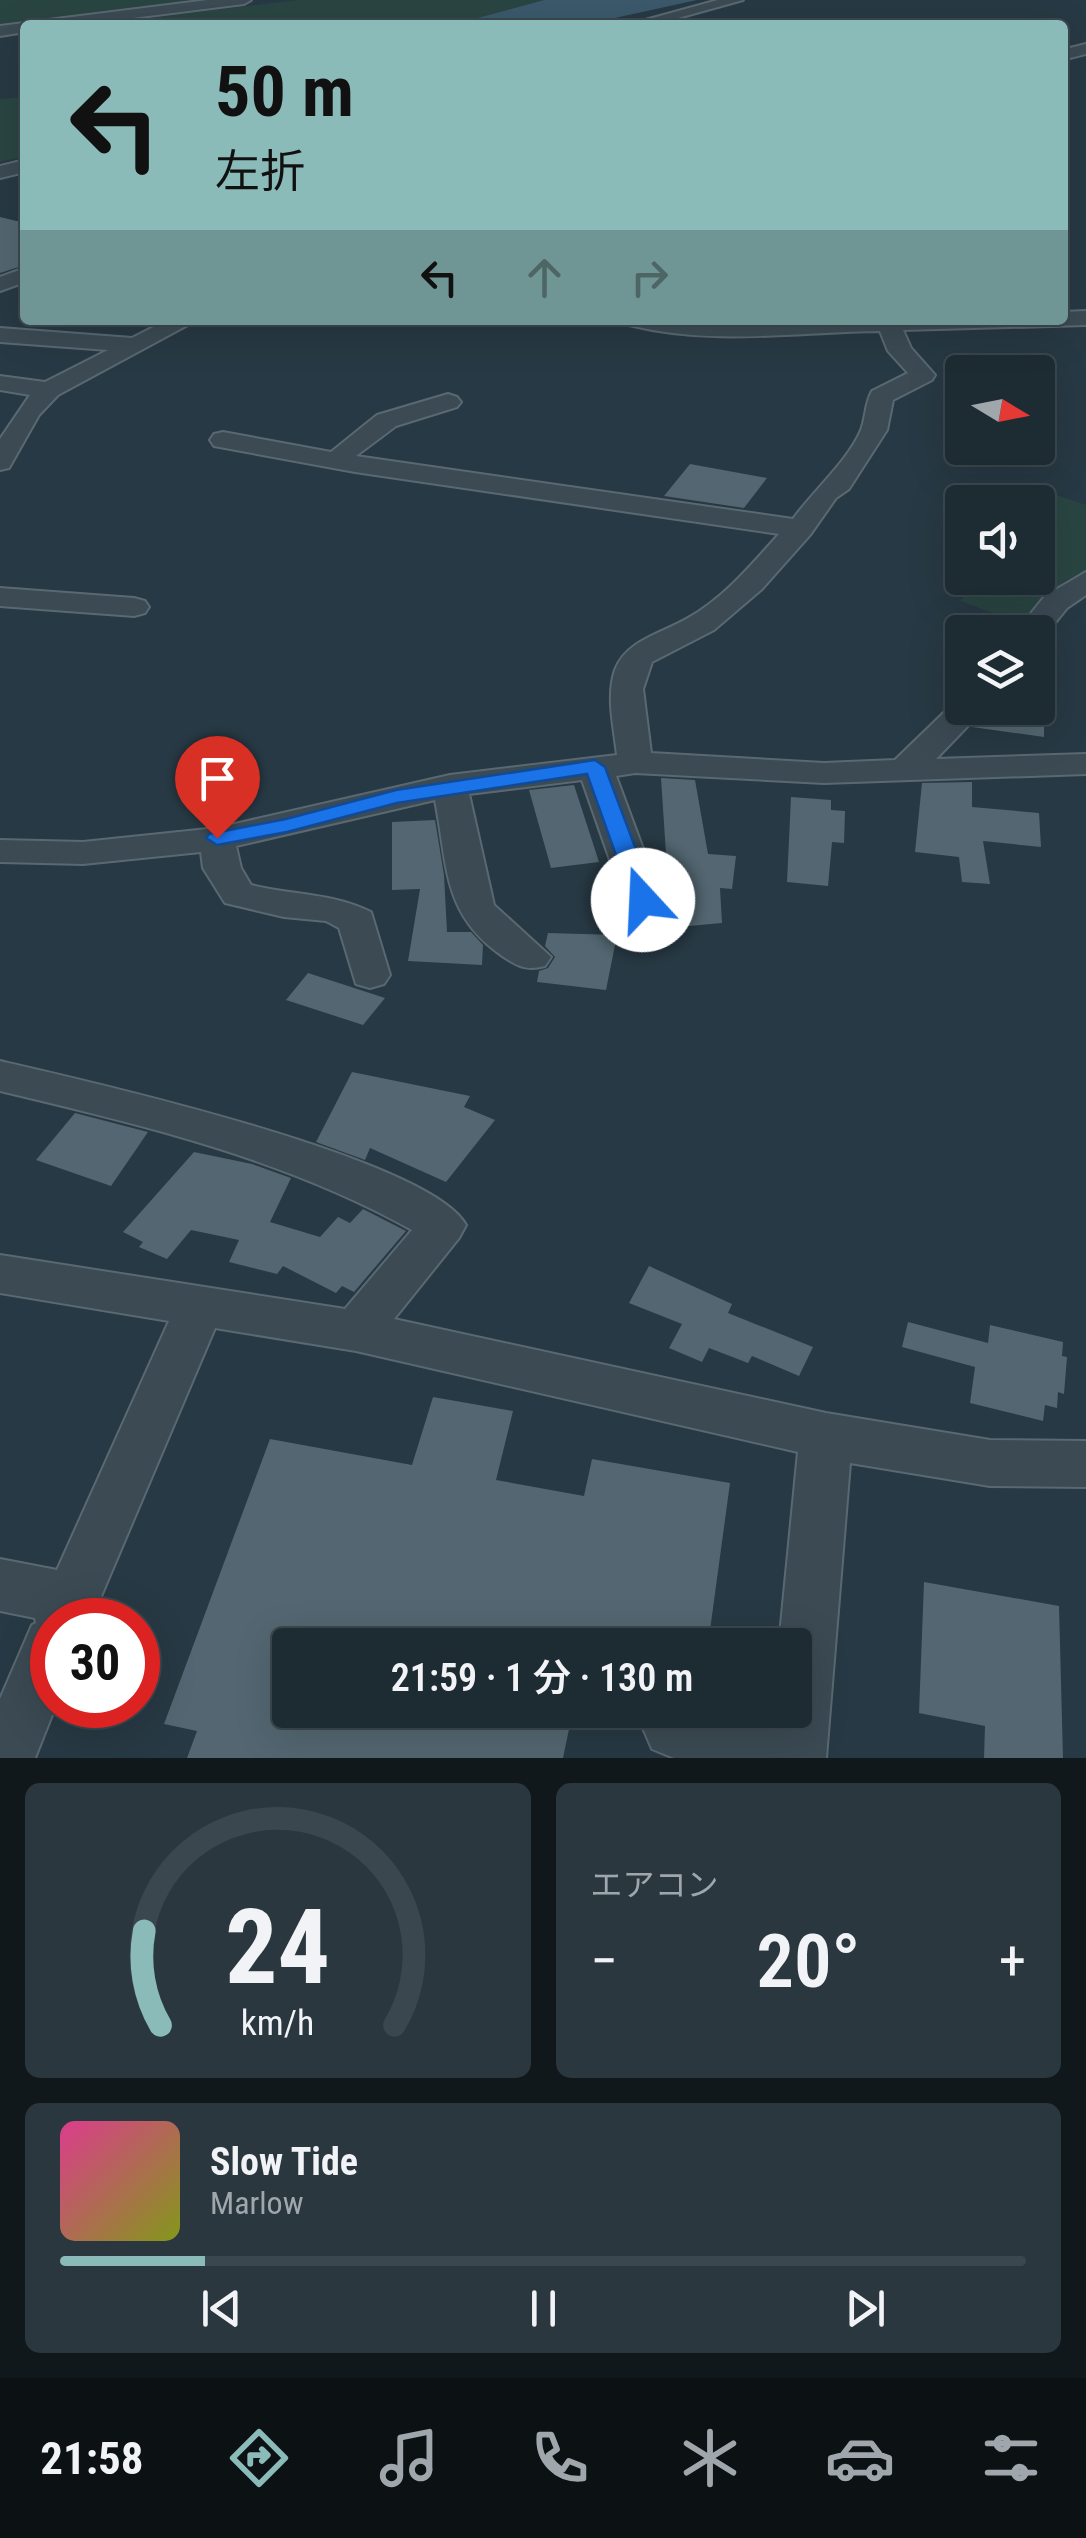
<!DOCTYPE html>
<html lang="ja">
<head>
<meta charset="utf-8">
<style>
	body { margin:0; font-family:"Roboto Condensed","Noto Sans JP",sans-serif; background:#2a373f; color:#f1f3f6; height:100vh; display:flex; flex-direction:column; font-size:38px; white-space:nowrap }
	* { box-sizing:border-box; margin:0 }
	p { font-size:32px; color:#a0a7ac }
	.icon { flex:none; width:55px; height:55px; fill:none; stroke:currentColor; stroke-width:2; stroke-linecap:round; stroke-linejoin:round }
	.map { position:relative; height:1758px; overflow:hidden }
	.side { display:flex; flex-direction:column; gap:25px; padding:25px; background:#10181c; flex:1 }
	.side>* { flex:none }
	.guide { position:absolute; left:20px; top:20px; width:1048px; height:305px; border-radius:10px; box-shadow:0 10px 40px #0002,0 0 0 2px #3b474e; background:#8bbbb9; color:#111; overflow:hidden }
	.needle { width:65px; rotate:100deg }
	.buttons { position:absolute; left:945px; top:355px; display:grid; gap:20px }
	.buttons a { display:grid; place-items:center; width:110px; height:110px; border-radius:10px; background:#1d2b33; box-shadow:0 10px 40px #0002,0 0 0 2px #3b474e; font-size:50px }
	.speed { position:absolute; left:30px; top:1598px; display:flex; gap:20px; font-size:50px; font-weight:700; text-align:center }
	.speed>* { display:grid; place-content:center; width:130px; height:130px; border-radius:50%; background:#1d2b33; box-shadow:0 10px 40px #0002,0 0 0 2px #3b474e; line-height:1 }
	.speed .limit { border:15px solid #d22; background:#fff; color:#111 }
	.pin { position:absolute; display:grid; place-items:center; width:85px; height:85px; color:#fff; margin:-102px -42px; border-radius:50% 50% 50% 0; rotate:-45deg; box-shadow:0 0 10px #0007 }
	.pin .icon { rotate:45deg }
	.me { position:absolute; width:110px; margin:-55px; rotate:340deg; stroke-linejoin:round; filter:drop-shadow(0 0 8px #0008) }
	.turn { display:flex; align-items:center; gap:35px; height:210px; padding:0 30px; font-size:45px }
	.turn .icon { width:130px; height:130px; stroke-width:2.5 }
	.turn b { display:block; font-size:70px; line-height:85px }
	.lanes { display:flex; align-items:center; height:95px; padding:0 30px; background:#0003; justify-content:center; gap:50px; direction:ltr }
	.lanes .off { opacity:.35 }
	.big { font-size:75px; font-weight:600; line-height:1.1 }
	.side .card { flex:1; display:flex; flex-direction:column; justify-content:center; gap:15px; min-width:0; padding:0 35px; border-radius:15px; background:#2a373f }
	.side .dial { align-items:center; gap:0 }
	.dial svg { height:260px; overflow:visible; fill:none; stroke:#3b474e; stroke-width:7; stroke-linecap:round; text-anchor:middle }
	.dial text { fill:#f1f3f6; stroke:none }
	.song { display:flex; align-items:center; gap:30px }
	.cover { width:120px; height:120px; border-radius:15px; background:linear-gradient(135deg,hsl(330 70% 55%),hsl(70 70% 35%)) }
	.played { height:10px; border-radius:5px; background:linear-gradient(90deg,#8bbbb9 15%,#3b474e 15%) }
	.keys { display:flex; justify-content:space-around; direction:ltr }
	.heat { display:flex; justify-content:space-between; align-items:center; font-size:55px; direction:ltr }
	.side .tiles { flex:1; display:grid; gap:25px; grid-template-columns:1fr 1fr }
	.card:last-child { grid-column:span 2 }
	.trip { position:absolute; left:272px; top:1628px; width:540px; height:100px; border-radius:10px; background:#1d2b33; box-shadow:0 10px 40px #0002,0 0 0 2px #3b474e; font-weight:600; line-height:100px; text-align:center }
	.tabs { display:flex; height:160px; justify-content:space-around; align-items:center; background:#0c1114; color:#a0a7ac }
	.tabs .icon { width:70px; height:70px }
	.tabs .current { color:#8bbbb9 }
	.tabs b { font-size:45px; color:#f1f3f6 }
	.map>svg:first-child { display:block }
</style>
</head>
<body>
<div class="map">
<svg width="1086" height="1758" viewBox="0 0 1086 1758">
	<rect width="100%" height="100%" fill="#273944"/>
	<!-- green -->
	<g fill="#294542">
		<polygon points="0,0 191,0 0,26"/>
		<polygon points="299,0 544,0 470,20 421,25 88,25"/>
		<polygon points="25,97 25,156 0,162 0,99"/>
		<polygon points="1023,484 1086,505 1086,570 1063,582 1018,622 960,601 979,578 1038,578 1038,502 996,502"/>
	</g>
	<!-- water -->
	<polygon fill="#3b596b" points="544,0 697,0 583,25 421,25 470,20"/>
	<!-- building -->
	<g fill="#536671">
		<polygon points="0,217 25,223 25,265 0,273"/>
		<polygon points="690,464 767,478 744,508 664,496"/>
		<polygon points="989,708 1044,708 1044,737 972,727"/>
		<polygon points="661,778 695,780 708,854 736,856 732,889 720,888 722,923 678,927 679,917 670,915"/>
		<polygon points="972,782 972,807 1039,813 1041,847 983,841 990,884 962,882 959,857 915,852 922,783"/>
		<polygon points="574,785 599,862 551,868 529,790"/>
		<polygon points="791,797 831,800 831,810 845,811 844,843 832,842 828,886 787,882"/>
		<polygon points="435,820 444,875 447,932 471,932 483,945 482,965 408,961 420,889 392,890 392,822"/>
		<polygon points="548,933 617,935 606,990 537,982 539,971 548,968 555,957 545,946"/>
		<polygon points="308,973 385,998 363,1025 286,1000"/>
		<polygon points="352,1072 470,1096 464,1107 495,1120 446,1182 370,1148 365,1160 316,1142"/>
		<polygon points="75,1113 148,1132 111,1186 36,1160"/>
		<polygon points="194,1152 252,1164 291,1178 270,1222 320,1237 338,1217 350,1223 363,1209 406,1231 354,1292 342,1286 336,1293 283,1266 277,1274 229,1262 239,1240 191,1230 167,1259 139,1247 143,1242 123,1232"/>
		<polygon points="649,1266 732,1304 728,1313 813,1347 799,1376 752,1356 748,1363 709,1348 702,1362 669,1348 682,1324 629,1303"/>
		<polygon points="908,1322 988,1343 990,1325 1063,1342 1062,1356 1067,1357 1064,1394 1058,1392 1057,1408 1045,1405 1043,1421 970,1403 975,1367 902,1347"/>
		<polygon points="433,1397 513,1411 496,1480 584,1496 592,1459 730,1483 708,1645 290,1645 290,1710 573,1710 563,1758 187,1758 197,1731 164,1724 270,1439 412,1465"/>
		<polygon points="924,1582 1059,1606 1063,1758 984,1758 985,1726 919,1713"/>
	</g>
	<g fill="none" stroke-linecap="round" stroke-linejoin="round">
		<defs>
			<g id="minor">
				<polygon points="208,0 251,0 244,4 77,25 25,25 25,32 0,36 0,26"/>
				<polygon points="718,0 743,0 653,25 627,25"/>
				<polygon points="1086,44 1086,54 1062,60 1062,50"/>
				<polygon points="25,160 25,172 0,178 0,166"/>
				<polygon points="25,268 25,282 0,291 0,277"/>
				<path d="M 1086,311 L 1086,325 L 903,330 L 911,348 L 935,375 L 932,380 L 893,400 L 887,430 L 849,489 L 836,498 L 810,535 L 762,589 L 714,630 L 652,662 L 643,689 L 651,753 L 824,763 L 895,760 L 956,701 L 962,699 L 962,708 L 985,708 L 936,759 L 1086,754 L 1086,774 L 824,783 L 635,773 L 616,776 L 662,900 L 656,909 L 643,912 L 630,909 L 624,900 L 582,780 L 469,794 L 494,905 L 551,957 L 545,966 C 526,971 517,966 501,955 C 442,913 448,866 435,800 L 236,846 L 241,868 L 251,885 C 292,895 333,893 371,912 L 390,975 L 384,984 L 370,988 L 356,984 L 339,928 L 326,921 L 284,917 L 225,903 L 203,868 L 201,852 L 83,864 L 0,862 L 0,840 L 83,842 L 217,828 L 450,775 L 617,755 C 614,728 606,696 615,670 C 626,640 663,633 688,618 C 724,598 752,564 779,534 L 355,472 L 214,446 L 210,440 L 214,434 L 223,432 L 331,452 L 377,415 L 448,394 L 457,397 L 461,402 L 457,407 L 396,426 L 356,456 L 793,519 C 813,491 848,461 861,430 C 866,417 865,403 872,391 L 908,373 L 888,351 L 880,331 C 795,332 713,346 629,325 L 625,320 L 724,324 L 810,320 L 1062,320 L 1062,312 Z"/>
				<polygon points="167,320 197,320 58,395 39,415 9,468 0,470 0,439 30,395 0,390 0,376 45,382 108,350 0,342 0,328 132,338"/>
				<polygon points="1086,572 1086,595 1067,608 1042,639 1038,640 1038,632 1016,632 1045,596"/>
				<polygon points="0,588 134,598 145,601 149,607 145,613 134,616 0,606"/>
				<path d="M 0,1061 C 83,1080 430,1158 466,1225 L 459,1238 L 394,1319 L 826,1413 L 990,1440 L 1086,1441 L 1086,1487 L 990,1486 L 850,1463 L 826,1758 L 674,1758 L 652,1749 L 643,1728 L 651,1710 L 735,1710 L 771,1717 L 772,1710 L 795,1710 L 795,1645 L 779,1645 L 798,1452 L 356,1351 L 215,1328 L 91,1620 L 52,1620 L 52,1705 L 56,1705 L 35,1758 L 0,1758 L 0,1699 L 32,1625 L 36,1623 L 35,1618 L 0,1611 L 0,1559 L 57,1570 L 169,1321 L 0,1293 L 0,1255 L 345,1309 L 412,1230 C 283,1158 142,1125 0,1091 Z"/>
			</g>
		</defs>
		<!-- minor casing -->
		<use href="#minor" stroke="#5a6871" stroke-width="4"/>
		<!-- minor -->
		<use href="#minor" fill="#3b4a53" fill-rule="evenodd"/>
	</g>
	<!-- route -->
	<polygon fill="#1a73e8" stroke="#114b97" stroke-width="2.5" points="595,760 605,767 655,900 651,905 643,907 632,900 587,774 397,803 287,832 217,845 206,838 209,834 286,819 396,790"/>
</svg>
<div class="buttons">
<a><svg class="needle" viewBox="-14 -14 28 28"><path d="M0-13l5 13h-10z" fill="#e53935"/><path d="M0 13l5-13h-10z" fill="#a0a7ac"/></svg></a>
<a><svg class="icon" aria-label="sound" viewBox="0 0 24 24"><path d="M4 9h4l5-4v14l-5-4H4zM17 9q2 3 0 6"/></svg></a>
<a><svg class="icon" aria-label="layers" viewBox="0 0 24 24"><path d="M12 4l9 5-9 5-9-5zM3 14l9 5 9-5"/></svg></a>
</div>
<div class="speed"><div class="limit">30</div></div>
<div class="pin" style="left:217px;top:838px;background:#d93025"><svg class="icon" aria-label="arrive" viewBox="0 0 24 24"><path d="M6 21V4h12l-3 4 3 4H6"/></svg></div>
<svg class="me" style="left:643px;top:900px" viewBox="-20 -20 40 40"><circle r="19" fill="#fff"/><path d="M0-13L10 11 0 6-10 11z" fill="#1a73e8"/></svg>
<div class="trip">21:59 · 1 分 · 130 m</div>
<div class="guide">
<div class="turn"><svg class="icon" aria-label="left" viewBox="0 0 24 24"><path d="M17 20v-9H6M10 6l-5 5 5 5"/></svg><div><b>50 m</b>左折</div></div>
<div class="lanes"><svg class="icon" aria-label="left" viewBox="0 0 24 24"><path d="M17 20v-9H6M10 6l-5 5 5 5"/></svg><svg class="icon off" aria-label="ahead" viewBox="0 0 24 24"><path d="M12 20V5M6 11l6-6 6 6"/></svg><svg class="icon off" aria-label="right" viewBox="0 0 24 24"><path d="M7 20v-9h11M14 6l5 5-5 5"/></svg></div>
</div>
</div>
<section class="side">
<div class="tiles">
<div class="card dial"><svg viewBox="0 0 100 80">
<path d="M14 69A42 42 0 1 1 86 69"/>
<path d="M14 69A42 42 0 0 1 9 40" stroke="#8bbbb9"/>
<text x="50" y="56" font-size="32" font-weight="700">24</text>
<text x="50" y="72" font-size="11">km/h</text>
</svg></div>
<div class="card"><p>エアコン</p>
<div class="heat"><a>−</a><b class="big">20°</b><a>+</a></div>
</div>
<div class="card">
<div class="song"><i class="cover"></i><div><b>Slow Tide</b><p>Marlow</p></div></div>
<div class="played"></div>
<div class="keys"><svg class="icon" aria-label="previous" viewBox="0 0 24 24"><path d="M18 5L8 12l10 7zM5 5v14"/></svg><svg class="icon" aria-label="pause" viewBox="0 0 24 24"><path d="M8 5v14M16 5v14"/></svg><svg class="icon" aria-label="next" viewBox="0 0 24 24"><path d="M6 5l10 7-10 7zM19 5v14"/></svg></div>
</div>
</div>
</section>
<nav class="tabs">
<b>21:58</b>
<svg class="icon current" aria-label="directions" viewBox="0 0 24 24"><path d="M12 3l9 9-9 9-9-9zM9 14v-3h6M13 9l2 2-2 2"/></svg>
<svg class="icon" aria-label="music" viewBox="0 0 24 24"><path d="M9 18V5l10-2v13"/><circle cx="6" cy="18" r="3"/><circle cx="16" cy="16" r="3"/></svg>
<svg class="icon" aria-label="phone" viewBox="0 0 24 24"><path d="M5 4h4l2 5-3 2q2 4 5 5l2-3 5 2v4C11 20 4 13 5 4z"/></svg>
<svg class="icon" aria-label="climate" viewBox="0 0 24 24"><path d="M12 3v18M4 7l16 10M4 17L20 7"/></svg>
<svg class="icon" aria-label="car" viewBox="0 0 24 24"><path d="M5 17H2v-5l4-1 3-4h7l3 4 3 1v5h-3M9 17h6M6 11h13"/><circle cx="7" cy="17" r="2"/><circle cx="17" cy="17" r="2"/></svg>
<svg class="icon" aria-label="filters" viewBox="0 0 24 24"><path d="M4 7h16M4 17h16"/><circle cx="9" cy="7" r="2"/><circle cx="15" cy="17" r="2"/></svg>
</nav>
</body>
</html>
